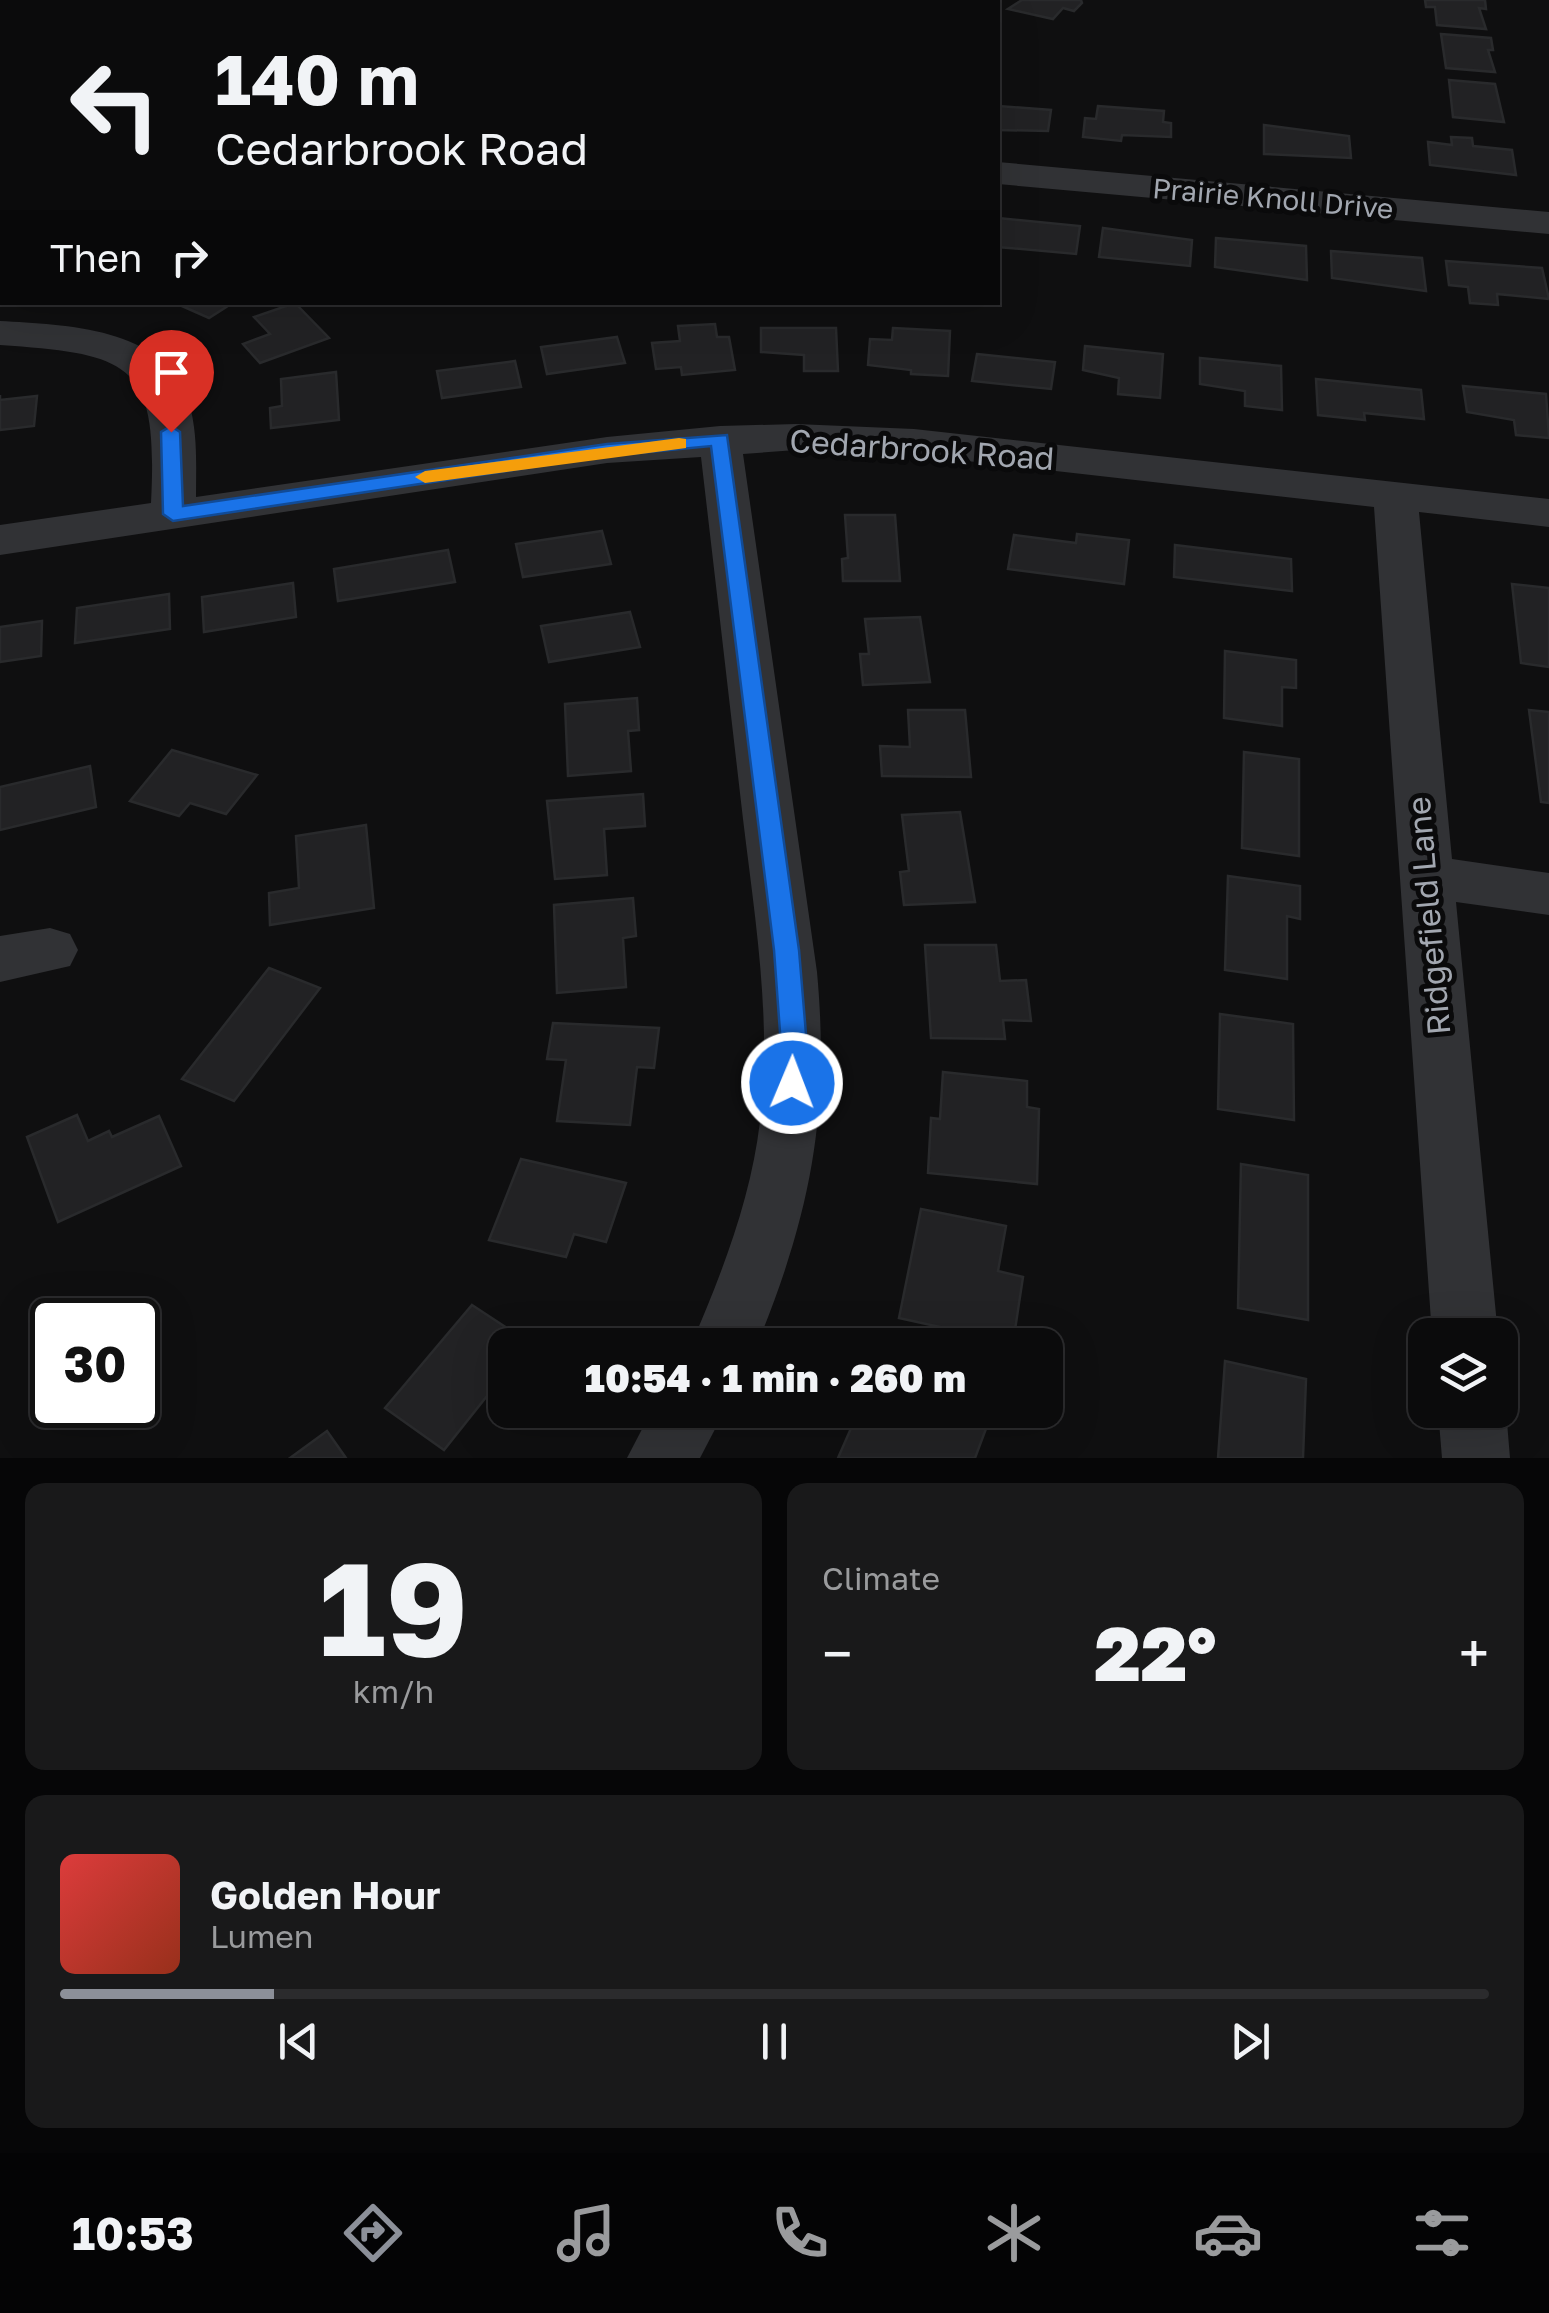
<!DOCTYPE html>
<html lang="en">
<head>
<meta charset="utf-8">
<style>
	body { margin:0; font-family:"Golos Text",sans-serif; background:#19191a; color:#f1f3f6; height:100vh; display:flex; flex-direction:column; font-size:38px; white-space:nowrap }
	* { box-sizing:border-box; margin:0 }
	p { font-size:32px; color:#9a9b9d }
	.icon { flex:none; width:55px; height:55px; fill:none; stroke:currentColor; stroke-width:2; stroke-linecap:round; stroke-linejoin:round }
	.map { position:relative; height:1458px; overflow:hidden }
	.side { display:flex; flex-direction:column; gap:25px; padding:25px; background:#060607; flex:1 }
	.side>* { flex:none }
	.guide { position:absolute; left:0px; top:0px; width:1000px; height:305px; box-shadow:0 10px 40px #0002,0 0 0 2px #2b2b2d; background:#0b0b0c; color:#f1f3f6; overflow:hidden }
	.buttons { position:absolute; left:1408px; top:1318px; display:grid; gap:20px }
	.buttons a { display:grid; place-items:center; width:110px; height:110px; border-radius:20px; background:#0b0b0c; box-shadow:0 10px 40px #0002,0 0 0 2px #2b2b2d; font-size:50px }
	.speed { position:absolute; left:30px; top:1298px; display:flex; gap:20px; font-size:50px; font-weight:700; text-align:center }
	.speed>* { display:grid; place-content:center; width:130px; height:130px; border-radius:50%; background:#0b0b0c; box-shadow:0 10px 40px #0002,0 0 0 2px #2b2b2d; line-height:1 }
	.speed .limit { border:5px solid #111; border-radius:15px; background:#fff; color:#111 }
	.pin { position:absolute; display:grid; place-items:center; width:85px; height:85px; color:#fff; margin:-102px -42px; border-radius:50% 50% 50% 0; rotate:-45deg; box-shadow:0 0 10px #0007 }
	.pin .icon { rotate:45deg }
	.me { position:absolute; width:110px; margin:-55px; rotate:1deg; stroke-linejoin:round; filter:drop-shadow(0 0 8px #0008) }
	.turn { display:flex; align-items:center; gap:35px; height:210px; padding:0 50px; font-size:45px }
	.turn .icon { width:130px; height:130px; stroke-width:2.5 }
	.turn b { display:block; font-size:70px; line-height:85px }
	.then { display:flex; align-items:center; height:95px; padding:0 50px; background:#0003; gap:20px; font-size:38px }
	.big { font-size:75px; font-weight:800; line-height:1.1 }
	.side .card { flex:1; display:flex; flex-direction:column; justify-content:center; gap:15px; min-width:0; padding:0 35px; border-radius:20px; background:#19191a }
	.side .dial { align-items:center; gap:0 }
	.dial b { font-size:130px; line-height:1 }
	.song { display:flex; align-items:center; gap:30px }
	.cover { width:120px; height:120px; border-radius:15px; background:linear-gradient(135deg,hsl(0 70% 55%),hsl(10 70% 35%)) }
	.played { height:10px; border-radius:5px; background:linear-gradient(90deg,#8c9099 15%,#2b2b2d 15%) }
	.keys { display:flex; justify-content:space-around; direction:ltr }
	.heat { display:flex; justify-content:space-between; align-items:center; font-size:55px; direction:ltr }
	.side .tiles { flex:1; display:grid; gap:25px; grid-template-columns:1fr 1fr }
	.card:last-child { grid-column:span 2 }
	.trip { position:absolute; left:488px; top:1328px; width:575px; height:100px; border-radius:20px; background:#0b0b0c; box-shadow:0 10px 40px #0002,0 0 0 2px #2b2b2d; font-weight:800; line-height:100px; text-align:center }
	.dock { display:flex; height:160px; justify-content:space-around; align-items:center; background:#040405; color:#9a9b9d }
	.dock .icon { width:70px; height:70px }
	.dock .selected { color:#8c9099 }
	.dock b { font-size:45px; color:#f1f3f6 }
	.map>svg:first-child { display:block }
</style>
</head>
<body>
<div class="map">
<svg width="1549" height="1458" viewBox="0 0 1549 1458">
	<rect width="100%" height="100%" fill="#0f0f10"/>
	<!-- building -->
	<g fill="#222224" stroke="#292a2c" stroke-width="2.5">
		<polygon points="1022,0 1081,0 1082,3 1074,11 1063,8 1053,19 1008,9"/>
		<polygon points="1425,0 1485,0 1486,9 1479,8 1486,29 1437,25 1435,7 1426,7"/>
		<polygon points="1441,34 1491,38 1493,50 1488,50 1495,72 1446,68"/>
		<polygon points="1449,80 1495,84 1504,122 1453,117"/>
		<polygon points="998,106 1051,110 1048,131 998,130"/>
		<polygon points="1098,106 1164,111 1163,122 1171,123 1171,137 1122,135 1121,141 1083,137 1085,118 1096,119"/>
		<polygon points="1264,125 1349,136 1351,158 1264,154"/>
		<polygon points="1451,137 1472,138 1473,146 1512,150 1516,175 1430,165 1428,142 1452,145"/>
		<polygon points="998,218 1080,226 1076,254 998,247"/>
		<polygon points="1103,228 1192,240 1190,266 1099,257"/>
		<polygon points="1216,238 1306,246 1307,280 1215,267"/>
		<polygon points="1331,251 1422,258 1426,291 1332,278"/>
		<polygon points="1446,261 1542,268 1549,299 1497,294 1498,305 1470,303 1468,287 1449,285"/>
		<polygon points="173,302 234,302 209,318"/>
		<polygon points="295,303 329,338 260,363 243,344 270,334 254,317"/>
		<polygon points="715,324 717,337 729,337 735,370 682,375 681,367 656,369 652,343 680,341 678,326"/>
		<polygon points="761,328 836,328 838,371 804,371 804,355 761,352"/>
		<polygon points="893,328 950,331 948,376 911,374 911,370 868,365 870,339 892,340"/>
		<polygon points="617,337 625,363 547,374 541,347"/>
		<polygon points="1085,346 1163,354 1160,398 1118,394 1119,378 1083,370"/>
		<polygon points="977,354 1055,362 1051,389 972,381"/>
		<polygon points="1200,358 1281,366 1282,410 1245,406 1245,391 1200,384"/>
		<polygon points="515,361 521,387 442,398 437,371"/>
		<polygon points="336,372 339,420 271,428 270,408 282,406 281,379"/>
		<polygon points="1316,379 1421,390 1424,419 1364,413 1365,420 1318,415"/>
		<polygon points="1463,386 1546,394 1549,438 1516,435 1514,420 1467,412"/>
		<polygon points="0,395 0,400 37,396 34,426 0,430"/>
		<polygon points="845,515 895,515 900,581 843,581 842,559 848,558"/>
		<polygon points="602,531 611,564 523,577 516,544"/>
		<polygon points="1077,534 1129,540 1124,584 1008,569 1014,535 1076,543"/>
		<polygon points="1175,545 1291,559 1292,591 1174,577"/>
		<polygon points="448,550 455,582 338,601 334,569"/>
		<polygon points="293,583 296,617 204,632 202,597"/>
		<polygon points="1512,584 1549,588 1549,667 1521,663"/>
		<polygon points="169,594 170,629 75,643 77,608"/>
		<polygon points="630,612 640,647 549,662 541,626"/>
		<polygon points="920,617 930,682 863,685 860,654 869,654 865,619"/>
		<polygon points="42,621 41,656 0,662 0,627"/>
		<polygon points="1225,651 1296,660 1296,688 1282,687 1282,726 1224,718"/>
		<polygon points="637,698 639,730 628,731 631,771 568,776 565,704"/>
		<polygon points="908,710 965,710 971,777 882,776 880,746 910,747"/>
		<polygon points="1529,710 1549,712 1549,803 1541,802"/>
		<polygon points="172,750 257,775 226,814 190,803 179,816 130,801"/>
		<polygon points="1244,752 1299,759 1299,856 1242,848"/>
		<polygon points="90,766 96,807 0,830 0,787"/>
		<polygon points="643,794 645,826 604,829 607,875 555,879 547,801"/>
		<polygon points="960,812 975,902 904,905 900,872 909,871 902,815"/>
		<polygon points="366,825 374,908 270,925 269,893 299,888 296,836"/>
		<polygon points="1228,876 1300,886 1300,919 1287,916 1287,979 1225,970"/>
		<polygon points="633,898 636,936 623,938 626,987 557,993 554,905"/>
		<polygon points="925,945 996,945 1000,981 1026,980 1031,1021 1003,1020 1005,1039 931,1038"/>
		<polygon points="269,968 320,988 234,1101 182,1079"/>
		<polygon points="1220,1014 1293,1024 1294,1120 1218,1109"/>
		<polygon points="553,1023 659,1028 654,1068 637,1067 630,1125 557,1121 566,1060 547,1059"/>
		<polygon points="943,1072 1027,1081 1027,1107 1039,1109 1037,1184 928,1173 931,1118 940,1119"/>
		<polygon points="77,1115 88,1141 109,1131 112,1137 159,1116 181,1166 58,1222 27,1137"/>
		<polygon points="521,1159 626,1183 606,1242 574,1234 566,1257 489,1240"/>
		<polygon points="1241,1164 1308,1175 1308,1320 1238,1308"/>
		<polygon points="921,1209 1006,1226 998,1271 1023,1277 1013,1343 899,1318"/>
		<polygon points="472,1305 533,1345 505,1345 505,1400 491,1391 444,1450 385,1408"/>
		<polygon points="1225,1361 1306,1379 1303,1458 1218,1458"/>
		<polygon points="859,1410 897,1425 903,1410 993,1410 975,1458 838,1458"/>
		<polygon points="327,1431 346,1458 290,1458"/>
	</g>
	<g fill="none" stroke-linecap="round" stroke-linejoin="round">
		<!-- street -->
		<g fill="#313235" fill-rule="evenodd">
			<polygon points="224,0 256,0 256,2 225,2"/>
			<polygon points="998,162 1549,212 1549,234 998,184"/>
			<path d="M 0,321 C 65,325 165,326 189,403 C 198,433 196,466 196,497 L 607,437 L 720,426 L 796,424 L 914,429 L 1549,499 L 1549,527 L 1419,512 L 1452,859 L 1549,873 L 1549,915 L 1456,902 L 1498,1335 L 1432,1335 L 1374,507 L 914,455 L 796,450 L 743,454 L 817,972 C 830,1114 811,1213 757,1345 L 691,1345 C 722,1273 751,1199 760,1121 C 772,1020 755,919 743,819 C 729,698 715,577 701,457 L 607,463 L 0,555 L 0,525 L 151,503 C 158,364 134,354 0,345 Z"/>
			<polygon points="50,928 70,934 78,950 70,966 0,982 0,936"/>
			<polygon points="1500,1396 1506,1410 1510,1458 1442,1458 1438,1410 1500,1410"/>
			<polygon points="652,1410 725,1410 700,1458 627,1458"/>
		</g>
	</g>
	<!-- route -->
	<polygon fill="#1a73e8" stroke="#114b97" stroke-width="2.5" points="171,426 180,432 183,506 607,444 727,435 799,950 807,1046 801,1091 792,1094 782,1091 778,1083 781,1046 774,950 711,446 607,456 173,521 163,514 161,432"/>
	<!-- slow -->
	<polygon fill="#f59e0b" points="679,438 686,439 686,448 425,483 415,477 425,471"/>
	<g text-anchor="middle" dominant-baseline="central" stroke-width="10" stroke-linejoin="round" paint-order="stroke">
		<!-- far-street labels -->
		<g font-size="28" fill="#a2a7b0" stroke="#0a0a0b">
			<text transform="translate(1273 198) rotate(5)">Prairie Knoll Drive</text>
		</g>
		<!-- street labels -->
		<g font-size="32" fill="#a2a7b0" stroke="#0a0a0b">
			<text transform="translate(922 449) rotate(4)">Cedarbrook Road</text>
			<text transform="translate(1428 916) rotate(-95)">Ridgefield Lane</text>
		</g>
	</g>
</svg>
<div class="buttons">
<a><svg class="icon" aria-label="layers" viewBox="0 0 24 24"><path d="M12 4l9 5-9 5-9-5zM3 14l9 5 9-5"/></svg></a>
</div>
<div class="speed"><div class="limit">30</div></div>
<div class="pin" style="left:171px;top:432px;background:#d93025"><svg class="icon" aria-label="arrive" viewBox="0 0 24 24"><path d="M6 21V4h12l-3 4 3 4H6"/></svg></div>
<svg class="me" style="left:792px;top:1083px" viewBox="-20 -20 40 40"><circle r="17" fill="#1a73e8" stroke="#fff" stroke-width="3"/><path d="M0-11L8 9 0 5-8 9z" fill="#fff"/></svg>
<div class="trip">10:54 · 1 min · 260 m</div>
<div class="guide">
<div class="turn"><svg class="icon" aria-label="left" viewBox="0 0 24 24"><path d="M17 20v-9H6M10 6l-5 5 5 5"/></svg><div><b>140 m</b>Cedarbrook Road</div></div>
<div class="then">Then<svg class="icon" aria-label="right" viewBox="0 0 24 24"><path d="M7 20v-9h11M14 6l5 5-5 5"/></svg></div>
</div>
</div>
<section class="side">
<div class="tiles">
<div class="card dial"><b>19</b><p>km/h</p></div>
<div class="card"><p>Climate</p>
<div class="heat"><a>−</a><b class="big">22°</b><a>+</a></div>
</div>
<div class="card">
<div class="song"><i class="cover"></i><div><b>Golden Hour</b><p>Lumen</p></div></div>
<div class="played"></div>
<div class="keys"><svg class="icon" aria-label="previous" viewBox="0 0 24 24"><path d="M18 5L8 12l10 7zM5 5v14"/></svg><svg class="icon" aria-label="pause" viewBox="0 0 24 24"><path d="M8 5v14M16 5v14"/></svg><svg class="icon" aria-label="next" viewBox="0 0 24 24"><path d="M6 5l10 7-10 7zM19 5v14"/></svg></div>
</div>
</div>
</section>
<nav class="dock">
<b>10:53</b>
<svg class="icon selected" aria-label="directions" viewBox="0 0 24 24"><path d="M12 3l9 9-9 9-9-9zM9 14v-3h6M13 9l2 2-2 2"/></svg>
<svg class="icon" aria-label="music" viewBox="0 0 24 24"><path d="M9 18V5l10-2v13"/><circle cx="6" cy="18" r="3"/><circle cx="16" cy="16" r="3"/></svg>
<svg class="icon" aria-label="phone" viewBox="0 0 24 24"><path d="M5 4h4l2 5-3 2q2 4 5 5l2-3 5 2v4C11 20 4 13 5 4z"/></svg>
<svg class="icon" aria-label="climate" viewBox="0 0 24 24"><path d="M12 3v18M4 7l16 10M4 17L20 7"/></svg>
<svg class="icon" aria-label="car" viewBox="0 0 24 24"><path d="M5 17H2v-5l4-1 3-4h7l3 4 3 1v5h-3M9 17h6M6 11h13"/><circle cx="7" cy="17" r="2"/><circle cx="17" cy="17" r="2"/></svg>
<svg class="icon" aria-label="filters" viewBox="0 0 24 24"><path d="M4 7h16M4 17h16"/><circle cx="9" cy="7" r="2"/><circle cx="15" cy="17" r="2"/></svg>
</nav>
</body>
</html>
